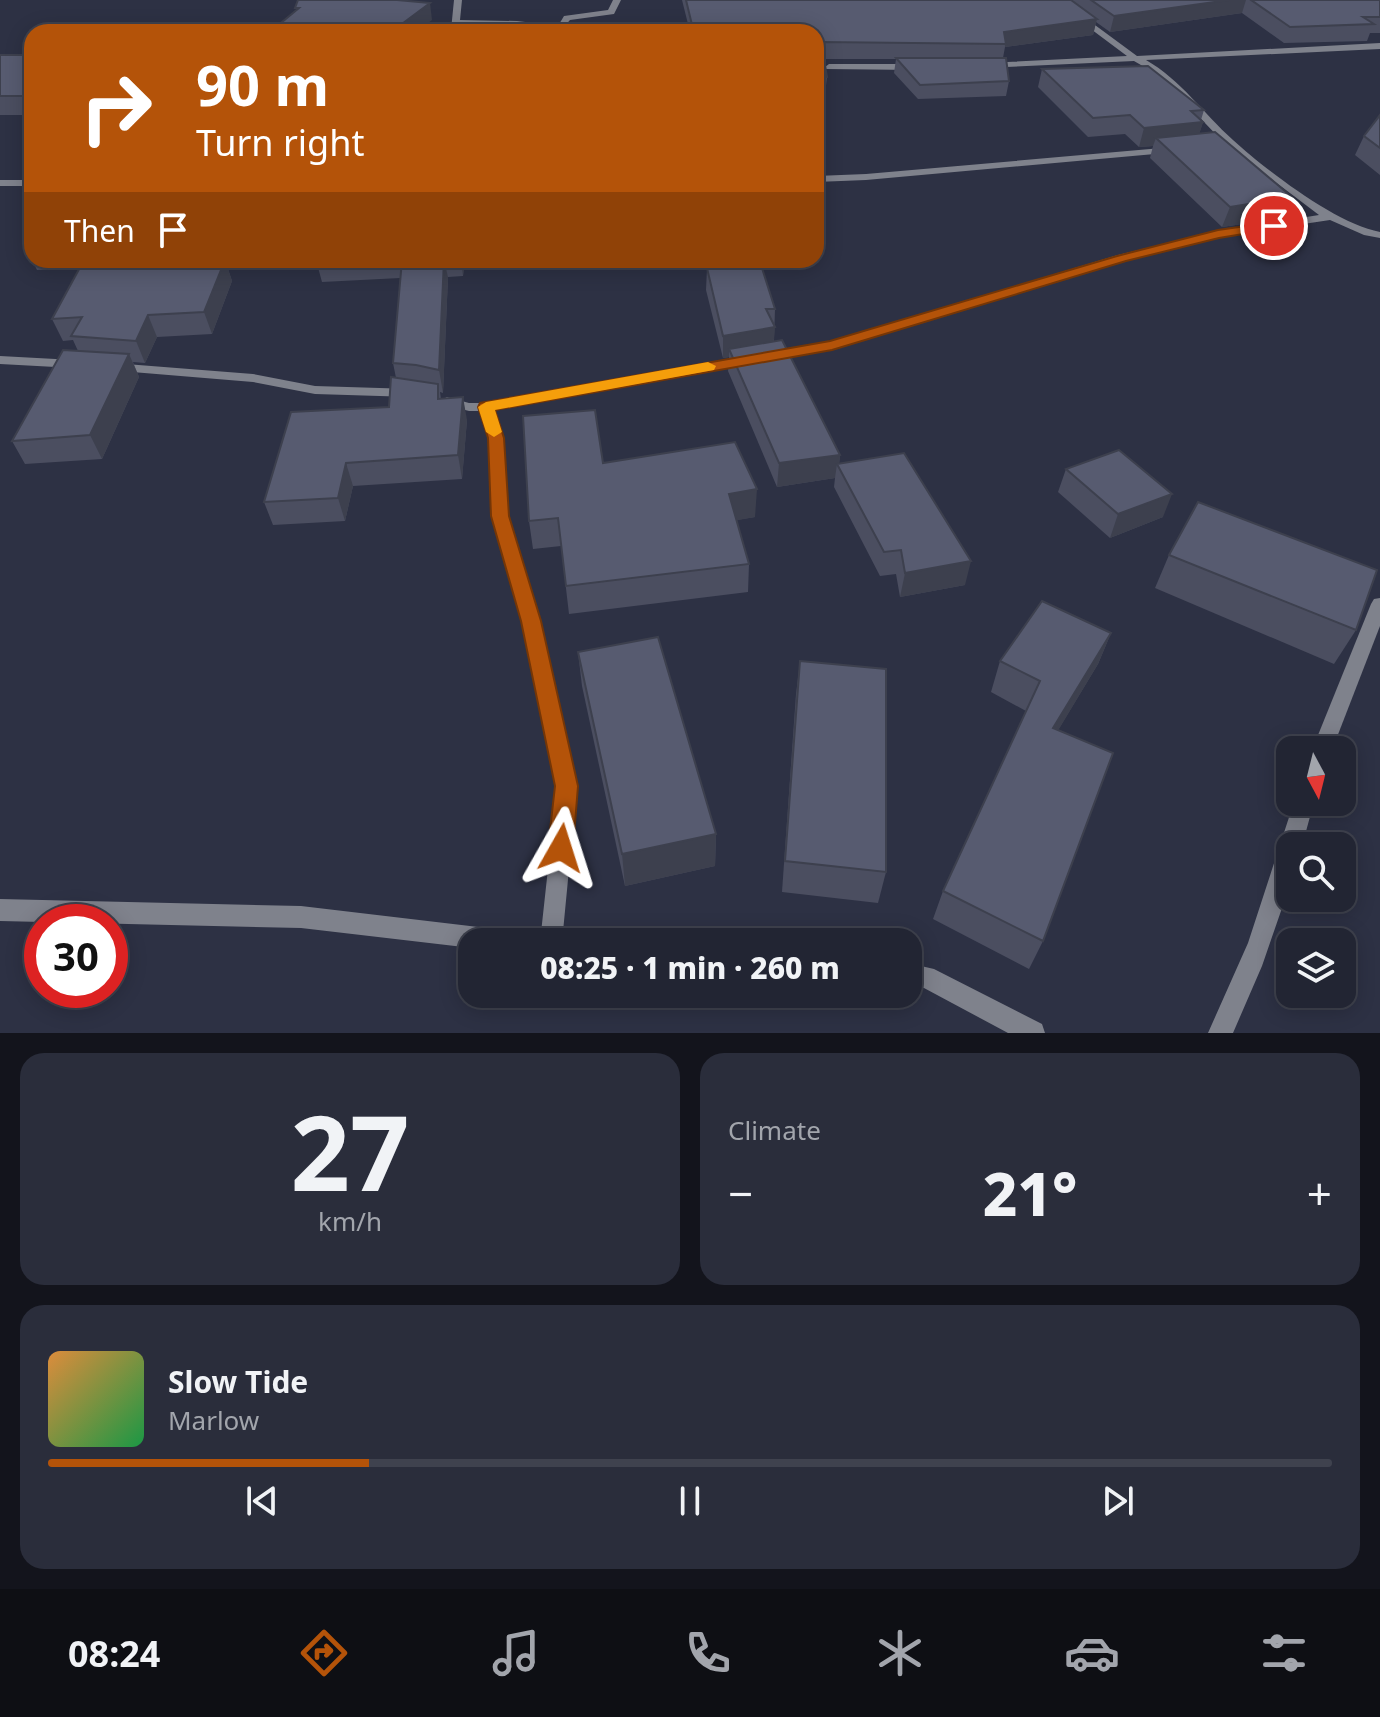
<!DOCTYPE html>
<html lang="en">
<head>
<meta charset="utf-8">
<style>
	body { margin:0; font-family:"Noto Sans",sans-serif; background:#2a2d3b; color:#f1f3f6; height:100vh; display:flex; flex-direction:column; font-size:30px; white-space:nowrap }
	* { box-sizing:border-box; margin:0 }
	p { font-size:26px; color:#a2a5ac }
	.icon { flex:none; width:44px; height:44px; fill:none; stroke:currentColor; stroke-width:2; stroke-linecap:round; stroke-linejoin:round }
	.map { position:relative; height:1033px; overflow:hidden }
	.sheet { display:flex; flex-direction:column; gap:20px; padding:20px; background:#13141c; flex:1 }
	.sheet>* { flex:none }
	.hud { position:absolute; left:24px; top:24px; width:800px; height:244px; border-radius:24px; box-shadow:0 4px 20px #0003,0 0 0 2px #3f424e; background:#b45309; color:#fff; overflow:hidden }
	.needle { width:52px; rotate:173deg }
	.controls { position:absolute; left:1276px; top:736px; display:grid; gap:16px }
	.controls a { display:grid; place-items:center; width:80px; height:80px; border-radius:16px; background:#222533; box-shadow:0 4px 20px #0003,0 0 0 2px #3f424e; font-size:40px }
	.speed { position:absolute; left:24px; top:904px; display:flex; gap:16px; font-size:40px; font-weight:700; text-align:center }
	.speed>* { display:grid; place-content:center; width:104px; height:104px; border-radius:50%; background:#222533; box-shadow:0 4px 20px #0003,0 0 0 2px #3f424e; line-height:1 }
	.speed .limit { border:12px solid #d22; background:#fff; color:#111 }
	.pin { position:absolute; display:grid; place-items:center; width:68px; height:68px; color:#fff; margin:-34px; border:4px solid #fff; border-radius:50%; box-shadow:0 2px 8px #0007 }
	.me { position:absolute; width:88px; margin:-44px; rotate:6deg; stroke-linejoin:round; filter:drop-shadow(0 0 6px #0008) }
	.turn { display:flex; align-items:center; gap:28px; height:168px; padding:0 40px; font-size:36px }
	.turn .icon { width:104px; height:104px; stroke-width:2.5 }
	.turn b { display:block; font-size:56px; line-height:68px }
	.then { display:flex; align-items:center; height:76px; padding:0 40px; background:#0003; gap:16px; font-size:30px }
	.big { font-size:60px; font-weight:800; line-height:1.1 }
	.sheet .tile { flex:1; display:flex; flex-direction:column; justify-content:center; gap:12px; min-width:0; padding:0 28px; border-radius:24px; background:#2a2d3b }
	.sheet .dial { align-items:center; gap:0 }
	.dial b { font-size:104px; line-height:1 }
	.song { display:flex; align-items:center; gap:24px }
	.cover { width:96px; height:96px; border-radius:12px; background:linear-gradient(135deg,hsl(30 70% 55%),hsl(140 70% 35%)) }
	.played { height:8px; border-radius:4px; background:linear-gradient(90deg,#b45309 25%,#3f424e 25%) }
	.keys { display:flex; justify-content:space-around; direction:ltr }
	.heat { display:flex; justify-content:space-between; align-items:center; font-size:44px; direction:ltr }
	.sheet .tiles { flex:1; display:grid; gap:20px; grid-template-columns:1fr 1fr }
	.tile:last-child { grid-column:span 2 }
	.trip { position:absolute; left:458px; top:928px; width:464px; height:80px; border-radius:24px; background:#222533; box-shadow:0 4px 20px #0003,0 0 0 2px #3f424e; font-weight:800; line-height:80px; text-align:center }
	.tabs { display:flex; height:128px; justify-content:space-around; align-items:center; background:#0e0f14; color:#a2a5ac }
	.tabs .icon { width:56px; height:56px }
	.tabs .selected { color:#b45309 }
	.tabs b { font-size:36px; color:#f1f3f6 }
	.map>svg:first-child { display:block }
</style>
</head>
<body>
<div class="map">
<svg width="1380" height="1033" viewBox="0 0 1380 1033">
	<rect width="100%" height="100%" fill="#2d3144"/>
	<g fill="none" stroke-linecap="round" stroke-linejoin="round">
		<!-- street -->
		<g fill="#7f828c" fill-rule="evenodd">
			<polygon points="454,0 462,0 460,20 517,21 558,26 564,16 608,10 613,0 621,0 614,14 570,20 560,31 517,25 460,24 458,32 453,32 451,30"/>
			<path d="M 1052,0 L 1061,0 L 1137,56 L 1380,43 L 1380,49 L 1146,60 C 1181,80 1203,113 1233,140 C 1266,170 1336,224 1380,232 L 1380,238 L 1364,235 L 1330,220 L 1218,237 L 1126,261 L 832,350 L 494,410 L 503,438 L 508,516 L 540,621 L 577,786 L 562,942 L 540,942 L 557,786 L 522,621 L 492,516 L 489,438 L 480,411 L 469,411 L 442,404 L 440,401 L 447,397 L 469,403 L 486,403 L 830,342 L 1118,255 L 1218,231 L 1319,215 L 1226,145 L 1160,76 L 1134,61 L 983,68 L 982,66 L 986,63 L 1127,56 Z"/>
			<polygon points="829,64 915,64 919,67 915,70 826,69 825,67"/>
			<polygon points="1173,147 1177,148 1177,152 866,180 816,182 816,176 866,174"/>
			<rect x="0" y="180" width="32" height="6"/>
			<polygon points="0,356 74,360 81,364 74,368 0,364"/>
			<polygon points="113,363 253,374 315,386 412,389 419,393 412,397 315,394 253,382 108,370 106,367"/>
			<polygon points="1380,598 1380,626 1332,750 1312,750 1371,604 1374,599"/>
			<polygon points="1294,802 1314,802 1302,846 1290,846 1290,885 1262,966 1233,1033 1208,1033 1248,943"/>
			<polygon points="0,899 301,906 512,931 520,934 523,942 472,942 472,948 301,928 0,921"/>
			<polygon points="908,963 934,969 1042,1024 1045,1033 1008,1033 924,988 908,987"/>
		</g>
	</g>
	<!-- wall -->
	<g fill="#4b4e60">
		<polygon points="682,0 1380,0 1380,33 1370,33 1367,41 1284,43 1242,13 1110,32 1096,22 1093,35 1005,47 1003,58 1009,81 1006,96 918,99 894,73 896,59 824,59 827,77 825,94 816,94 816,32 690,32"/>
		<rect x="0" y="55" width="32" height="60"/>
		<polygon points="1042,69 1204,110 1201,120 1203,122 1199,134 1283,218 1222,227 1150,158 1153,146 1139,147 1125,134 1088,137 1038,87"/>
		<polygon points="1380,115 1380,175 1355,155 1364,136"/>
		<polygon points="32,242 32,259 27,248"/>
		<polygon points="32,260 225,260 232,281 212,334 157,337 145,363 133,362 139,377 102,459 25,464 12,441 78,351 73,340 63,341 52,319 80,268 37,270"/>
		<polygon points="316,260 465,260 463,276 448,277 443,393 440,392 441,399 467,420 462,479 353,486 345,521 273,525 264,502 389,407 396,378 393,363 400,278 322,282"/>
		<polygon points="707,268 775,309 774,341 840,455 839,464 965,585 900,597 896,574 880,576 834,487 835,478 777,487 728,371 729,357 723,358 706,290"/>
		<polygon points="603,463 755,517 736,520 749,564 748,592 569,614 561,546 533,549 529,521"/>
		<polygon points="1066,469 1163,517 1110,538 1058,492"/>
		<polygon points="1169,555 1356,630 1334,664 1155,588"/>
		<polygon points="1111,633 1098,664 1058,730 1043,941 1029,969 933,919 943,891 1026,711 991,692 1000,661"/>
		<polygon points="578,652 716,834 715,866 625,886 582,686"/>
		<polygon points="800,661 886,872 878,903 782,892 796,694"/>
	</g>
	<!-- shaded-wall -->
	<g fill="#3d404e">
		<polygon points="1229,0 1246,0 1242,13 1110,32 1114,16"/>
		<polygon points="430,3 432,20 416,32 391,32"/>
		<polygon points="1097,19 1093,35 1005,47 1004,32"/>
		<polygon points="1203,122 1197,141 1156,138 1153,146 1139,147 1144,128"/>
		<polygon points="1292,197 1283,218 1222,227 1230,207"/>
		<polygon points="225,260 232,281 212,334 204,312"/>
		<polygon points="444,260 448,277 443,393 439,370"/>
		<polygon points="461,260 465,260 463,276"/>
		<polygon points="148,315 157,337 145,363 136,341"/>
		<polygon points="775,327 773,349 729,349 729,357 723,358 723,336"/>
		<polygon points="129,354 139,377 102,459 90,435"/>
		<polygon points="463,397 467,420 462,479 458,455"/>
		<polygon points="840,455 839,467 837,464 835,478 777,487 779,463"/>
		<polygon points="346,463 353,486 345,521 338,498"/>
		<polygon points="757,489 755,517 728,522 729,494"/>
		<polygon points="1172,494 1163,517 1110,538 1118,514"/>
		<polygon points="971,561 965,585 900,597 905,573"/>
		<polygon points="1111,633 1098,664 1041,759 1053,728"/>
		<polygon points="716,834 715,866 625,886 622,854"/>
	</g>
	<!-- building -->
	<g fill="#575b70" stroke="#3d404e" stroke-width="2">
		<polygon points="298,0 397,0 430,3 391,32 270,32 299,8 295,8"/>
		<polygon points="686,0 1071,0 1097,19 1004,32 1006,44 821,42 827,77 816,76 816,32 782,32 782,26 693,29"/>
		<polygon points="1091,0 1229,0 1114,16"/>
		<polygon points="1251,0 1380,0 1380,17 1363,17 1374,24 1290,27"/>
		<rect x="0" y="55" width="32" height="41"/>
		<polygon points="896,58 1006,58 1009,81 920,85"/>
		<polygon points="1148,66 1204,110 1191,111 1203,122 1144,128 1130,115 1093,118 1042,69"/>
		<polygon points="1380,115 1380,148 1364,136"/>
		<polygon points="1215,132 1292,197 1230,207 1156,138"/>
		<polygon points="84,260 193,260 192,261 225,260 204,312 148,315 136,341 71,336 82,317 52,319"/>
		<polygon points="402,260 444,260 439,370 416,365 393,363"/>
		<polygon points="761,265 775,309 766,309 775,327 723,336 707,268"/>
		<polygon points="782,340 840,455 779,463 729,349"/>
		<polygon points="63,350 129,354 90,435 12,441"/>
		<polygon points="391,377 438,384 438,399 463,397 458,455 346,463 338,498 264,502 291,412 389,407"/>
		<polygon points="595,410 603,463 735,442 757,489 729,494 749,564 566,586 558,518 529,521 523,416"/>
		<polygon points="1119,450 1172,494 1118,514 1066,469"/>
		<polygon points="904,453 971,561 905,573 901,550 884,552 837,464"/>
		<polygon points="1198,502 1377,570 1356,630 1169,555"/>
		<polygon points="1042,601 1111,633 1053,728 1113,753 1043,941 943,891 1040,681 1000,661"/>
		<polygon points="658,637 716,834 622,854 578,652"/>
		<polygon points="800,661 886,669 886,872 785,861"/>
	</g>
	<!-- route -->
	<polygon fill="#b45309" stroke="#753606" stroke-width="2" points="1274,222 1279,223 1279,228 1219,238 1126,261 832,350 495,410 504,438 509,516 541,621 578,786 573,848 569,856 561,859 552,856 548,848 555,786 521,621 491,516 488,438 478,407 480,403 830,341 1117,256 1218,230"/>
	<!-- slow -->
	<polygon fill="#f59e0b" points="708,362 716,366 714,370 495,410 502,432 494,437 486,432 478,407 486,402"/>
</svg>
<div class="controls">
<a><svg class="needle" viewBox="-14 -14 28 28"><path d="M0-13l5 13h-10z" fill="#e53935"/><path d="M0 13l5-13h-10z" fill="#a2a5ac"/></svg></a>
<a><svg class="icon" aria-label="search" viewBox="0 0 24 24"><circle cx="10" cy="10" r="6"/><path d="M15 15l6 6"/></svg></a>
<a><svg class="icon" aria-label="layers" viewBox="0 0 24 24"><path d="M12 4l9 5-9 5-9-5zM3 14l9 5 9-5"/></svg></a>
</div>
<div class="speed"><div class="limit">30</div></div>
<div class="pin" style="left:1274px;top:226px;background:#d93025"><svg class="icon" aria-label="arrive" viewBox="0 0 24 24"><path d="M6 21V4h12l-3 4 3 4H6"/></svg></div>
<svg class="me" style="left:561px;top:848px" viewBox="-20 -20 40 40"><path d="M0-17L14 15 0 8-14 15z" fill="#b45309" stroke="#fff" stroke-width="4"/></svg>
<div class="trip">08:25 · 1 min · 260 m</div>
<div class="hud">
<div class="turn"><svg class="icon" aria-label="right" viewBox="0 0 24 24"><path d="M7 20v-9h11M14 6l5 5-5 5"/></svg><div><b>90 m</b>Turn right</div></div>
<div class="then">Then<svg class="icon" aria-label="arrive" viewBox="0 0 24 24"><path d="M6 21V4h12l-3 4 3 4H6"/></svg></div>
</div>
</div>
<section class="sheet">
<div class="tiles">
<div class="tile dial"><b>27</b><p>km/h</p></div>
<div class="tile"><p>Climate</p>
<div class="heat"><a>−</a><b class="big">21°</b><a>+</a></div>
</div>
<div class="tile">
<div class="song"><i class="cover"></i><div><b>Slow Tide</b><p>Marlow</p></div></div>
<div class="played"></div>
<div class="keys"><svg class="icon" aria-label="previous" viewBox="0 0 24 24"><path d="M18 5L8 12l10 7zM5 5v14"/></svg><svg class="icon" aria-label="pause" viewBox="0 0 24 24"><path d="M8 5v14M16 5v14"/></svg><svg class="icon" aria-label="next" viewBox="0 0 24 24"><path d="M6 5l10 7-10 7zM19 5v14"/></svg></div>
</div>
</div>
</section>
<nav class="tabs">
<b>08:24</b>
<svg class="icon selected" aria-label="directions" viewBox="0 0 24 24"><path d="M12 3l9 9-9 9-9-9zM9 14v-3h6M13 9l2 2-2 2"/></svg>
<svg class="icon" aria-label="music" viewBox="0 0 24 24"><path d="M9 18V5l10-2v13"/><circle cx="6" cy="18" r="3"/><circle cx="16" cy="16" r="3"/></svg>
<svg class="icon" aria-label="phone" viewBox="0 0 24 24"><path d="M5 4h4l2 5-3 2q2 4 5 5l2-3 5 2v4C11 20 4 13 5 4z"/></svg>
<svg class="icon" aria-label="climate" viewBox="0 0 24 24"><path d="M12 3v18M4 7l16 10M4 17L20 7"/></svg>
<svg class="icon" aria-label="car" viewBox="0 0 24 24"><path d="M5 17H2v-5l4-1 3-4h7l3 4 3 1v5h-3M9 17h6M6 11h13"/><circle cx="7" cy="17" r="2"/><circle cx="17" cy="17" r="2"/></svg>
<svg class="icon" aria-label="filters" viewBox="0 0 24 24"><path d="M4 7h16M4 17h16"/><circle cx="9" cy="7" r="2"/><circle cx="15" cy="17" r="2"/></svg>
</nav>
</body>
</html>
